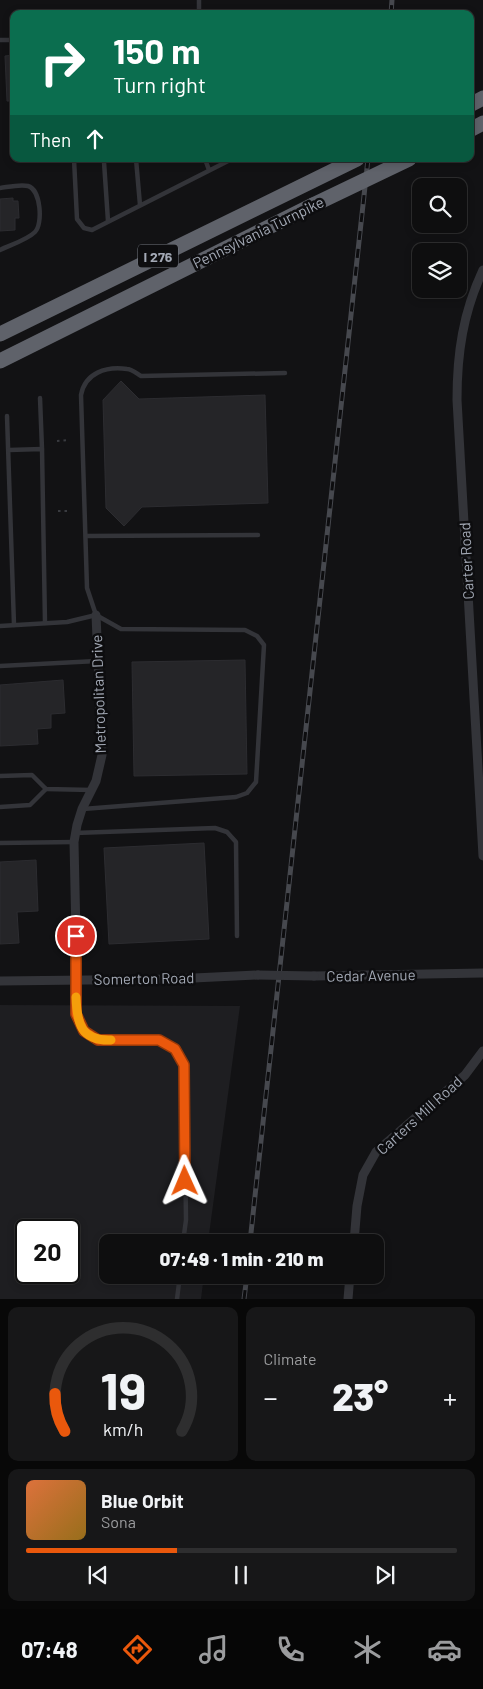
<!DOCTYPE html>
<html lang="en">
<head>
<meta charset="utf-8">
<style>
	body { margin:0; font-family:Barlow,sans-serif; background:#171718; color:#f1f3f6; height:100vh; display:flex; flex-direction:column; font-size:19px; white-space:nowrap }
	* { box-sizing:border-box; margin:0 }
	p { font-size:16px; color:#9b9c9e }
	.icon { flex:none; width:28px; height:28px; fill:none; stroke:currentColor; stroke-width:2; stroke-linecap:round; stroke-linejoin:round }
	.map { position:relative; height:1299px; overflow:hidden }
	.panel { display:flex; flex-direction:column; gap:8px; padding:8px; background:#080808; flex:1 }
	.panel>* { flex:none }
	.hud { position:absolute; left:10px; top:10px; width:464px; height:152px; border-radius:10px; box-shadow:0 2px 8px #0003,0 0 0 1px #2e2e2f; background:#0b6e4f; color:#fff; overflow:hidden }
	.fabs { position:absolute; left:412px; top:178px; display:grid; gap:10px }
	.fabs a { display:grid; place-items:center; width:55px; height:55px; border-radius:10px; background:#0e0e0f; box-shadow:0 2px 8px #0003,0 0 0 1px #2e2e2f; font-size:25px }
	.speed { position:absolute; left:15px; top:1219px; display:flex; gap:10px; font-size:25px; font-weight:700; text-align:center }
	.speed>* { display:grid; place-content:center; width:65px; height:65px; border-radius:50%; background:#0e0e0f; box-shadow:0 2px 8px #0003,0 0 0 1px #2e2e2f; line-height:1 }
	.speed .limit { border:2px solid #111; border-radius:8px; background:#fff; color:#111 }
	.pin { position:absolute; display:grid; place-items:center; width:42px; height:42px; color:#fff; margin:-21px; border:2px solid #fff; border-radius:50%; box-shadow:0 1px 5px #0007 }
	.me { position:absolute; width:55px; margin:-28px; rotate:359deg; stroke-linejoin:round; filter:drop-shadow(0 0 4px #0008) }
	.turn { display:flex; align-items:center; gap:18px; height:105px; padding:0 20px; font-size:22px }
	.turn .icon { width:65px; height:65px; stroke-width:2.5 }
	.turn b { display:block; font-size:35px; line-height:42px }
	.then { display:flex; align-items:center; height:48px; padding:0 20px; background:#0003; gap:10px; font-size:19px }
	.big { font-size:38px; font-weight:800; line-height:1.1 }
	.panel .widget { flex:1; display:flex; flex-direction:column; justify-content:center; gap:8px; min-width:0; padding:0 18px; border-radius:10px; background:#171718 }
	.panel .dial { align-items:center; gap:0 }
	.dial svg { height:130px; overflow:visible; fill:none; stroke:#2e2e2f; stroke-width:7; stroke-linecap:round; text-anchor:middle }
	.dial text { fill:#f1f3f6; stroke:none }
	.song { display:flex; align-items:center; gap:15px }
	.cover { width:60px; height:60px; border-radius:8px; background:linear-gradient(135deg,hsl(20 70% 55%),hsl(40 70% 35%)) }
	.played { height:5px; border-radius:2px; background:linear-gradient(90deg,#ea580c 35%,#2e2e2f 35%) }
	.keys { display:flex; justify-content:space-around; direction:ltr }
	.heat { display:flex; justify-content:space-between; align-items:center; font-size:28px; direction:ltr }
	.panel .tiles { flex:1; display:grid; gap:8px; grid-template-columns:1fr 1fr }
	.widget:last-child { grid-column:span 2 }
	.trip { position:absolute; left:99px; top:1234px; width:285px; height:50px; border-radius:10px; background:#0e0e0f; box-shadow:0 2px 8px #0003,0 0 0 1px #2e2e2f; font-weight:800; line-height:50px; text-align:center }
	.tab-bar { display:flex; height:80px; justify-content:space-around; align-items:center; background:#060606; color:#9b9c9e }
	.tab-bar .icon { width:35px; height:35px }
	.tab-bar .active { color:#ea580c }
	.tab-bar b { font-size:22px; color:#f1f3f6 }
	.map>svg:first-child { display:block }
</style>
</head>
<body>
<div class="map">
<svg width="483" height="1299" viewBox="0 0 483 1299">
	<rect width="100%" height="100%" fill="#121214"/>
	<!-- built -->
	<path fill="#1e1e21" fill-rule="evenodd" d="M 0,1005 L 240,1006 L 208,1242 L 108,1242 L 108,1275 L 204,1275 L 201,1299 L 0,1299 ZM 26,1230 L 69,1230 L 69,1272 L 26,1272 Z"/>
	<!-- building -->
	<g fill="#252528" stroke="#2c2c30">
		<polygon points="14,55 14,101 7,101 5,56"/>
		<polygon points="13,198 13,201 18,201 19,218 15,218 15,230 0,231 0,199"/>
		<polygon points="121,381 139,399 265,395 268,503 142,507 124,526 106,508 103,400"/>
		<polygon points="245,660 247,774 134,776 132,662"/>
		<polygon points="63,680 65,713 51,714 51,728 37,729 38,744 0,746 0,685"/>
		<polygon points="204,843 209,939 109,944 104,848"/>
		<polygon points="36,860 38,911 17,912 19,943 0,944 0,862"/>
	</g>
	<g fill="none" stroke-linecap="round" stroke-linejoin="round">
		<!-- path -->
		<g stroke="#393b40" stroke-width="2" stroke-dasharray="2.5 4" stroke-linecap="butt">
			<polyline points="57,441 69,440"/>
			<polyline points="58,511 70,511"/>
		</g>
		<!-- lane -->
		<g stroke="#333439" stroke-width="4.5">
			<polyline points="199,14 199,0"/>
			<polyline points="0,40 14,40"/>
			<polyline points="74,159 77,219 84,228 92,230 232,159"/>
			<polyline points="107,159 104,162 108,221"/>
			<polyline points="136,159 140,205"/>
			<polyline points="205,159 209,170"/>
			<path d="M 0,188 C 8,187 20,184 28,186 C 41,190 43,224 35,232 C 27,240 10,245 0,250"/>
			<polyline points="40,398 42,449"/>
			<polyline points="7,416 14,625"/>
			<polyline points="9,450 42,449 45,623"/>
			<polyline points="86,536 258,535"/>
			<path d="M 96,615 L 87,588 L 81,395 C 85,373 106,366 127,369 C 132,369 137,374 141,376 L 285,373"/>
			<polyline points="0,626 67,622 96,615 121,629 245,630 257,636 264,645 256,782 247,793 236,797 83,809"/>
			<polyline points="0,666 97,661"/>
			<polyline points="0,776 32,775 46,789 92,790"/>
			<polyline points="0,807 30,805 46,789"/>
			<polyline points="75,833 215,828 227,832 236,842 237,936"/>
			<polyline points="0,843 74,842"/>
			<polyline points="76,979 76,1014 83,1031 98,1040 159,1040 175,1049 184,1065 186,1220 183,1242"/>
			<polyline points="177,1299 180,1275"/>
		</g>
		<!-- street -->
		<g stroke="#333439" stroke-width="9">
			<path d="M 483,270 C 463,313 457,353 457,400 L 483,856"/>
			<polyline points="314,976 483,973"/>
			<polyline points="76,979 76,936 74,842 77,825 82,809 96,781 102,755 96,615"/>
			<polyline points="0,981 173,979 258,975"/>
			<polyline points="354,1242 357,1206 363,1175 376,1152 465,1075 483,1051"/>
			<polyline points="348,1299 350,1275"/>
		</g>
		<!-- highway -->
		<g stroke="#5f626a" stroke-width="15">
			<polyline points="470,105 483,98"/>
			<polyline points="470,130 483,123"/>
			<polyline points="0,334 357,159"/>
			<polyline points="0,361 313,205"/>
		</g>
		<defs>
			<g id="rail">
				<polyline points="391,14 392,0"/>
				<polyline points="250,1242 368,159"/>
				<polyline points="244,1299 247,1275"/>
			</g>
		</defs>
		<!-- rail casing -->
		<use href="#rail" stroke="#46484e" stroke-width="5"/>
		<!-- rail -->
		<use href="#rail" stroke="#0d0d0f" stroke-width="3" stroke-dasharray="9" stroke-linecap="butt"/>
		<!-- street-bridge -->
		<polyline stroke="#333439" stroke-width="9" points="258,975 314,976"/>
		<!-- highway-bridge -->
		<polyline stroke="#5f626a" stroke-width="15" points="313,205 409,159"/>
	</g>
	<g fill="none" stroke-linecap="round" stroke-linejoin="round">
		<defs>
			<polyline id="route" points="76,936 76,1014 84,1031 98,1040 159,1040 175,1049 184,1065 185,1181"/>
		</defs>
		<!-- route casing -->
		<use href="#route" stroke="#983908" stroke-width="12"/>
		<!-- route -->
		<use href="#route" stroke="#ea580c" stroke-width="9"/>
		<!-- slow -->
		<path stroke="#f59e0b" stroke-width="9" d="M 76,997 C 77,1024 81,1041 111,1040"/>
	</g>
	<g text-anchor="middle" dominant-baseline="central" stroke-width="5" stroke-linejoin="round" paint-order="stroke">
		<!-- shield labels -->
		<rect fill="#0d0d0f" stroke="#767a83" stroke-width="1" x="138" y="244.5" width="40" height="23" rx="4"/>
		<g font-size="14" font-weight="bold" fill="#a3a9b5">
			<text x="158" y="256">I 276</text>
		</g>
		<!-- street labels -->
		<g font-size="15" fill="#a3a9b5" stroke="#0d0d0f">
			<text transform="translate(258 232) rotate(-26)">Pennsylvania Turnpike</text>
			<text transform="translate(466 561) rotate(-93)">Carter Road</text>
			<text transform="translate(98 694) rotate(-92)">Metropolitan Drive</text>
			<text transform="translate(371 975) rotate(-1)">Cedar Avenue</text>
			<text transform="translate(144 978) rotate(-1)">Somerton Road</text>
			<text transform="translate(419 1115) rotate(-42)">Carters Mill Road</text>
		</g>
	</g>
</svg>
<div class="fabs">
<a><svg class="icon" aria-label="search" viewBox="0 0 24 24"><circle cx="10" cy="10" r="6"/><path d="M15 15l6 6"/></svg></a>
<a><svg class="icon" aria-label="layers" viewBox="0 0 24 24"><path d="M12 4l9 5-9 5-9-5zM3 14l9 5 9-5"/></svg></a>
</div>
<div class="speed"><div class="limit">20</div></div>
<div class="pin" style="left:76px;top:936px;background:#d93025"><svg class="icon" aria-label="arrive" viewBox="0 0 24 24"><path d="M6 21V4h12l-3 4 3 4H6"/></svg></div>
<svg class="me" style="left:185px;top:1181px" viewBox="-20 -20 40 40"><path d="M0-17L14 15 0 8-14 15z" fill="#ea580c" stroke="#fff" stroke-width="4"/></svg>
<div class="trip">07:49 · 1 min · 210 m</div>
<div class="hud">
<div class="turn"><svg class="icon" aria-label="right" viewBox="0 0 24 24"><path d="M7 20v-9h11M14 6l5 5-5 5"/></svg><div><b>150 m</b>Turn right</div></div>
<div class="then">Then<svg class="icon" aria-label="ahead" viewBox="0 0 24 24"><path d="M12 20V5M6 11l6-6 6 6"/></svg></div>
</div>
</div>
<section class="panel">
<div class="tiles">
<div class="widget dial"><svg viewBox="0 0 100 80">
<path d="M14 69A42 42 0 1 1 86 69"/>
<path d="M14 69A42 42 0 0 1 8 46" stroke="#ea580c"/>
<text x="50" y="56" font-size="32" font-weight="700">19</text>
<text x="50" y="72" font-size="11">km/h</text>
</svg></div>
<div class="widget"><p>Climate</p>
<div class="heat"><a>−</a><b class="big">23°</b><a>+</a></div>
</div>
<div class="widget">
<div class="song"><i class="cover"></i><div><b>Blue Orbit</b><p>Sona</p></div></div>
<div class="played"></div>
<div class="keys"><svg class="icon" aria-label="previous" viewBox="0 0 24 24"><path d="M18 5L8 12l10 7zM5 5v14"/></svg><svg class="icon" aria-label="pause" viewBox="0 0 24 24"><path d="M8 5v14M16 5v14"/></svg><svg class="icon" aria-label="next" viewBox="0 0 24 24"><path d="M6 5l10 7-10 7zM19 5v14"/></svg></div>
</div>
</div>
</section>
<nav class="tab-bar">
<b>07:48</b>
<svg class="icon active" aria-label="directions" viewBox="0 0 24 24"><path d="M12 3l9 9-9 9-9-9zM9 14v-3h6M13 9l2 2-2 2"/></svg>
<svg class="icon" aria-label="music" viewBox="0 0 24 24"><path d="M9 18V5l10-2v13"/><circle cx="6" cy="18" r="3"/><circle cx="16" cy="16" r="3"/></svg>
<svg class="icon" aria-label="phone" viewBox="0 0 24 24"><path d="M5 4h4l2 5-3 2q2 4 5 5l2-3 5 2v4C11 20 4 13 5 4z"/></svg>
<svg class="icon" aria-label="climate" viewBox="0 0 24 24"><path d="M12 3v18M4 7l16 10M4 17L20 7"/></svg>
<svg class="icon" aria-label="car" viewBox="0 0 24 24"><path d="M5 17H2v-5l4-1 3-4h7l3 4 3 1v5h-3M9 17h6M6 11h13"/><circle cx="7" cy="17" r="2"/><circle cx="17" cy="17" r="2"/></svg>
</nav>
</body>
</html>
